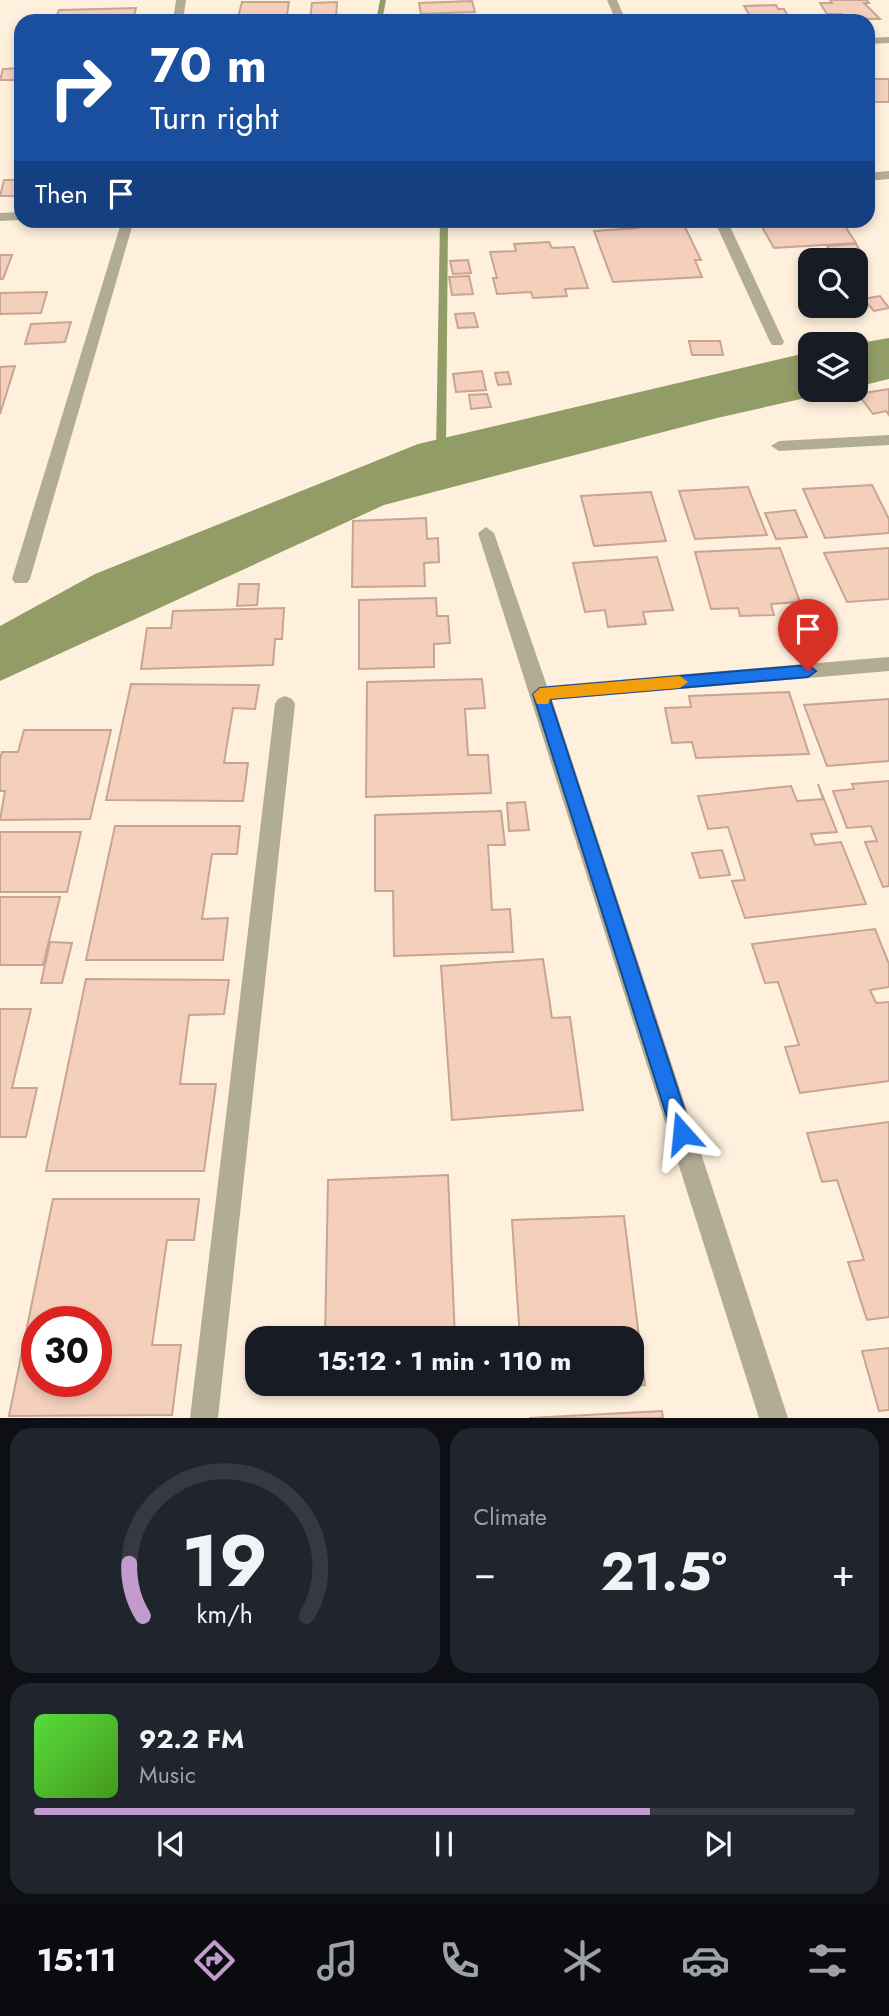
<!DOCTYPE html>
<html lang="en">
<head>
<meta charset="utf-8">
<style>
	body { margin:0; font-family:Jost,sans-serif; background:#20242c; color:#f1f3f6; height:100vh; display:flex; flex-direction:column; font-size:26px; white-space:nowrap }
	* { box-sizing:border-box; margin:0 }
	p { font-size:23px; color:#9ea1a6 }
	.icon { flex:none; width:38px; height:38px; fill:none; stroke:currentColor; stroke-width:2; stroke-linecap:round; stroke-linejoin:round }
	.map { position:relative; height:1418px; overflow:hidden }
	.side { display:flex; flex-direction:column; gap:10px; padding:10px; background:#0d0f14; flex:1 }
	.side>* { flex:none }
	.banner { position:absolute; left:14px; top:14px; width:861px; height:214px; border-radius:21px; box-shadow:0 4px 10px #0003; background:#1a4fa0; color:#fff; overflow:hidden }
	.fabs { position:absolute; left:798px; top:248px; display:grid; gap:14px }
	.fabs a { display:grid; place-items:center; width:70px; height:70px; border-radius:14px; background:#171b24; box-shadow:0 4px 10px #0003; font-size:35px }
	.speed { position:absolute; left:21px; top:1306px; display:flex; gap:14px; font-size:35px; font-weight:700; text-align:center }
	.speed>* { display:grid; place-content:center; width:91px; height:91px; border-radius:50%; background:#171b24; box-shadow:0 4px 10px #0003; line-height:1 }
	.speed .limit { border:10px solid #d22; background:#fff; color:#111 }
	.pin { position:absolute; display:grid; place-items:center; width:60px; height:60px; color:#fff; margin:-72px -30px; border-radius:50% 50% 50% 0; rotate:-45deg; box-shadow:0 0 7px #0007 }
	.pin .icon { rotate:45deg }
	.me { position:absolute; width:77px; margin:-38px; rotate:342deg; stroke-linejoin:round; filter:drop-shadow(0 0 5px #0008) }
	.turn { display:flex; align-items:center; gap:24px; height:147px; padding:0 21px; font-size:32px }
	.turn .icon { width:91px; height:91px; stroke-width:2.5 }
	.turn b { display:block; font-size:49px; line-height:60px }
	.then { display:flex; align-items:center; height:66px; padding:0 21px; background:#0003; gap:14px; font-size:26px }
	.big { font-size:52px; font-weight:700; line-height:1.1 }
	.side .card { flex:1; display:flex; flex-direction:column; justify-content:center; gap:10px; min-width:0; padding:0 24px; border-radius:21px; background:#20242c }
	.side .dial { align-items:center; gap:0 }
	.dial svg { height:182px; overflow:visible; fill:none; stroke:#363941; stroke-width:7; stroke-linecap:round; text-anchor:middle }
	.dial text { fill:#f1f3f6; stroke:none }
	.song { display:flex; align-items:center; gap:21px }
	.cover { width:84px; height:84px; border-radius:10px; background:linear-gradient(135deg,hsl(110 70% 55%),hsl(100 70% 35%)) }
	.played { height:7px; border-radius:4px; background:linear-gradient(90deg,#c19bce 75%,#363941 75%) }
	.keys { display:flex; justify-content:space-around; direction:ltr }
	.heat { display:flex; justify-content:space-between; align-items:center; font-size:38px; direction:ltr }
	.side .tiles { flex:1; display:grid; gap:10px; grid-template-columns:1fr 1fr }
	.card:last-child { grid-column:span 2 }
	.trip { position:absolute; left:245px; top:1326px; width:399px; height:70px; border-radius:21px; background:#171b24; box-shadow:0 4px 10px #0003; font-weight:700; line-height:70px; text-align:center }
	.tab-bar { display:flex; height:112px; justify-content:space-around; align-items:center; background:#090b0e; color:#9ea1a6 }
	.tab-bar .icon { width:49px; height:49px }
	.tab-bar .selected { color:#c19bce }
	.tab-bar b { font-size:32px; color:#f1f3f6 }
	.map>svg:first-child { display:block }
</style>
</head>
<body>
<div class="map">
<svg width="889" height="1418" viewBox="0 0 889 1418">
	<rect width="100%" height="100%" fill="#fff0dd"/>
	<!-- water -->
	<g fill="#919c67">
		<polygon points="889,338 889,379 856,387 856,345 848,345"/>
		<polygon points="810,352 810,390 841,390 717,418 384,505 0,681 0,626 95,574 418,444"/>
	</g>
	<g fill="none" stroke-linecap="round" stroke-linejoin="round">
		<!-- stream -->
		<g fill="#919c67" fill-rule="evenodd">
			<polygon points="380,0 386,0 382,21 376,21"/>
			<polygon points="440,220 448,220 446,453 441,456 436,453"/>
		</g>
	</g>
	<!-- building -->
	<g fill="#f4d0bc" stroke="#c7a592" stroke-width="2" fill-rule="evenodd">
		<polygon points="830,0 867,0 869,3 864,3 880,19 844,19 842,14 827,14 820,3 832,3"/>
		<polygon points="472,1 475,12 421,14 419,3"/>
		<polygon points="242,2 289,2 286,21 237,21"/>
		<polygon points="337,2 336,21 310,21 312,3"/>
		<polygon points="776,5 778,9 784,9 788,16 784,16 787,21 753,21 744,6"/>
		<polygon points="136,8 133,19 123,21 55,21 59,10"/>
		<polygon points="583,18 585,21 536,19"/>
		<polygon points="21,68 16,80 0,80 3,69"/>
		<polygon points="868,76 872,79 889,79 889,102 873,102 868,97"/>
		<polygon points="4,180 21,180 21,196 0,196"/>
		<polygon points="634,220 692,220 683,223 701,260 695,260 702,277 613,282 594,231 638,228"/>
		<polygon points="758,220 841,220 856,243 774,248"/>
		<polygon points="549,242 552,248 574,247 588,288 565,289 567,296 533,298 531,292 497,294 493,278 497,278 490,252 516,251 514,244"/>
		<polygon points="856,244 867,261 836,261 827,246"/>
		<polygon points="0,255 12,255 3,279 0,279"/>
		<polygon points="468,260 471,273 453,274 450,261"/>
		<polygon points="469,276 473,294 452,295 449,277"/>
		<polygon points="47,292 41,313 0,314 0,293"/>
		<polygon points="880,296 889,308 874,311 863,299"/>
		<polygon points="474,313 478,327 458,328 455,314"/>
		<polygon points="71,322 65,342 25,344 31,324"/>
		<polygon points="689,341 720,341 723,355 692,355"/>
		<polygon points="15,366 0,414 0,367"/>
		<polygon points="482,371 486,390 456,392 453,374"/>
		<polygon points="508,372 511,384 498,385 495,373"/>
		<polygon points="889,389 889,415 886,411 873,414 858,394"/>
		<polygon points="487,394 491,407 471,409 469,395"/>
		<polygon points="872,485 889,519 889,533 825,538 803,489"/>
		<polygon points="748,487 767,535 695,539 679,491"/>
		<polygon points="651,492 666,541 594,546 581,496"/>
		<polygon points="795,510 807,537 776,539 765,513"/>
		<polygon points="426,518 427,539 438,538 439,562 424,563 425,586 352,587 353,521"/>
		<polygon points="780,548 800,602 771,604 774,615 740,616 738,608 711,609 695,552"/>
		<polygon points="889,548 889,599 847,602 824,553"/>
		<polygon points="657,557 673,610 643,612 646,624 608,627 605,610 585,612 573,563"/>
		<polygon points="239,584 259,584 257,605 237,606"/>
		<polygon points="436,598 437,616 448,616 450,643 434,644 434,667 359,669 359,600"/>
		<polygon points="284,608 282,639 275,639 273,665 141,669 147,628 171,628 173,611"/>
		<polygon points="482,679 485,708 465,709 468,755 488,755 491,793 366,797 367,682"/>
		<polygon points="131,684 259,685 255,709 233,708 224,763 248,763 243,801 106,800"/>
		<polygon points="789,692 809,754 696,758 692,742 672,743 665,708 691,707 689,696"/>
		<polygon points="889,699 889,761 827,766 804,705"/>
		<polygon points="24,730 111,730 90,819 0,820 5,791 0,791 0,759 2,752 18,752"/>
		<polygon points="889,781 889,886 883,887 865,842 877,841 871,826 847,828 833,791 854,789 852,784"/>
		<polygon points="818,784 837,832 811,834 815,845 841,842 866,904 745,918 732,881 745,880 728,827 708,829 698,796 791,786 797,801 823,799"/>
		<polygon points="525,802 529,830 509,831 507,803"/>
		<polygon points="501,811 505,845 488,845 492,910 510,909 513,952 394,956 393,891 375,891 375,815"/>
		<polygon points="115,826 240,826 237,854 212,854 202,919 228,918 223,960 86,960"/>
		<polygon points="0,832 81,832 67,892 0,892"/>
		<polygon points="722,850 730,875 700,878 692,853"/>
		<polygon points="0,897 60,897 43,965 0,965"/>
		<polygon points="875,929 889,964 889,987 870,990 876,1003 889,1002 889,1081 800,1093 785,1047 799,1045 778,982 765,983 752,944"/>
		<polygon points="50,942 72,943 62,983 41,983"/>
		<polygon points="543,959 552,1018 570,1017 583,1110 452,1120 441,966"/>
		<polygon points="86,979 229,980 224,1014 189,1015 180,1084 216,1084 204,1171 46,1171"/>
		<polygon points="0,1009 31,1009 12,1088 37,1088 26,1137 0,1137"/>
		<polygon points="889,1122 889,1317 867,1320 848,1262 864,1260 837,1180 822,1182 807,1133"/>
		<polygon points="448,1175 455,1339 325,1339 328,1180"/>
		<path d="M 53,1199 L 199,1199 L 194,1240 L 167,1240 L 152,1345 L 181,1345 L 172,1415 L 9,1416 ZM 37,1321 L 96,1321 L 96,1381 L 37,1381 Z"/>
		<polygon points="624,1216 645,1385 523,1390 523,1384 632,1384 632,1339 520,1339 512,1220"/>
		<polygon points="889,1348 889,1410 879,1411 862,1351"/>
		<polygon points="662,1411 663,1418 529,1418"/>
	</g>
	<g fill="none" stroke-linecap="round" stroke-linejoin="round">
		<!-- minor -->
		<g fill="#b2ac95" fill-rule="evenodd">
			<polygon points="176,0 186,0 183,21 173,21"/>
			<polygon points="607,0 617,0 626,21 616,21"/>
			<polygon points="889,37 889,43 868,44 868,38"/>
			<polygon points="889,171 889,179 868,181 868,173"/>
			<polygon points="21,212 21,220 0,221 0,213"/>
			<polygon points="122,220 134,220 30,579 27,583 15,583 12,579"/>
			<polygon points="714,220 727,220 784,342 782,345 772,345 770,342"/>
			<polygon points="889,435 889,445 779,451 771,446 779,441"/>
			<polygon points="486,527 494,533 547,686 889,657 889,671 552,700 788,1418 759,1418 478,533"/>
			<polygon points="285,696 292,699 295,704 218,1418 190,1418 275,704 278,699"/>
		</g>
	</g>
	<!-- route -->
	<polygon fill="#1a73e8" stroke="#114b97" stroke-width="2" points="808,665 816,671 808,677 550,699 692,1133 689,1141 682,1144 675,1141 672,1133 533,694 540,688"/>
	<!-- slow -->
	<polygon fill="#f59e0b" points="680,676 688,682 680,688 550,699 548,704 537,704 533,694 540,688"/>
</svg>
<div class="fabs">
<a><svg class="icon" aria-label="search" viewBox="0 0 24 24"><circle cx="10" cy="10" r="6"/><path d="M15 15l6 6"/></svg></a>
<a><svg class="icon" aria-label="layers" viewBox="0 0 24 24"><path d="M12 4l9 5-9 5-9-5zM3 14l9 5 9-5"/></svg></a>
</div>
<div class="speed"><div class="limit">30</div></div>
<div class="pin" style="left:808px;top:671px;background:#d93025"><svg class="icon" aria-label="arrive" viewBox="0 0 24 24"><path d="M6 21V4h12l-3 4 3 4H6"/></svg></div>
<svg class="me" style="left:682px;top:1133px" viewBox="-20 -20 40 40"><path d="M0-17L14 15 0 8-14 15z" fill="#1a73e8" stroke="#fff" stroke-width="4"/></svg>
<div class="trip">15:12 · 1 min · 110 m</div>
<div class="banner">
<div class="turn"><svg class="icon" aria-label="right" viewBox="0 0 24 24"><path d="M7 20v-9h11M14 6l5 5-5 5"/></svg><div><b>70 m</b>Turn right</div></div>
<div class="then">Then<svg class="icon" aria-label="arrive" viewBox="0 0 24 24"><path d="M6 21V4h12l-3 4 3 4H6"/></svg></div>
</div>
</div>
<section class="side">
<div class="tiles">
<div class="card dial"><svg viewBox="0 0 100 80">
<path d="M14 69A42 42 0 1 1 86 69"/>
<path d="M14 69A42 42 0 0 1 8 46" stroke="#c19bce"/>
<text x="50" y="56" font-size="32" font-weight="700">19</text>
<text x="50" y="72" font-size="11">km/h</text>
</svg></div>
<div class="card"><p>Climate</p>
<div class="heat"><a>−</a><b class="big">21.5°</b><a>+</a></div>
</div>
<div class="card">
<div class="song"><i class="cover"></i><div><b>92.2 FM</b><p>Music</p></div></div>
<div class="played"></div>
<div class="keys"><svg class="icon" aria-label="previous" viewBox="0 0 24 24"><path d="M18 5L8 12l10 7zM5 5v14"/></svg><svg class="icon" aria-label="pause" viewBox="0 0 24 24"><path d="M8 5v14M16 5v14"/></svg><svg class="icon" aria-label="next" viewBox="0 0 24 24"><path d="M6 5l10 7-10 7zM19 5v14"/></svg></div>
</div>
</div>
</section>
<nav class="tab-bar">
<b>15:11</b>
<svg class="icon selected" aria-label="directions" viewBox="0 0 24 24"><path d="M12 3l9 9-9 9-9-9zM9 14v-3h6M13 9l2 2-2 2"/></svg>
<svg class="icon" aria-label="music" viewBox="0 0 24 24"><path d="M9 18V5l10-2v13"/><circle cx="6" cy="18" r="3"/><circle cx="16" cy="16" r="3"/></svg>
<svg class="icon" aria-label="phone" viewBox="0 0 24 24"><path d="M5 4h4l2 5-3 2q2 4 5 5l2-3 5 2v4C11 20 4 13 5 4z"/></svg>
<svg class="icon" aria-label="climate" viewBox="0 0 24 24"><path d="M12 3v18M4 7l16 10M4 17L20 7"/></svg>
<svg class="icon" aria-label="car" viewBox="0 0 24 24"><path d="M5 17H2v-5l4-1 3-4h7l3 4 3 1v5h-3M9 17h6M6 11h13"/><circle cx="7" cy="17" r="2"/><circle cx="17" cy="17" r="2"/></svg>
<svg class="icon" aria-label="filters" viewBox="0 0 24 24"><path d="M4 7h16M4 17h16"/><circle cx="9" cy="7" r="2"/><circle cx="15" cy="17" r="2"/></svg>
</nav>
</body>
</html>
